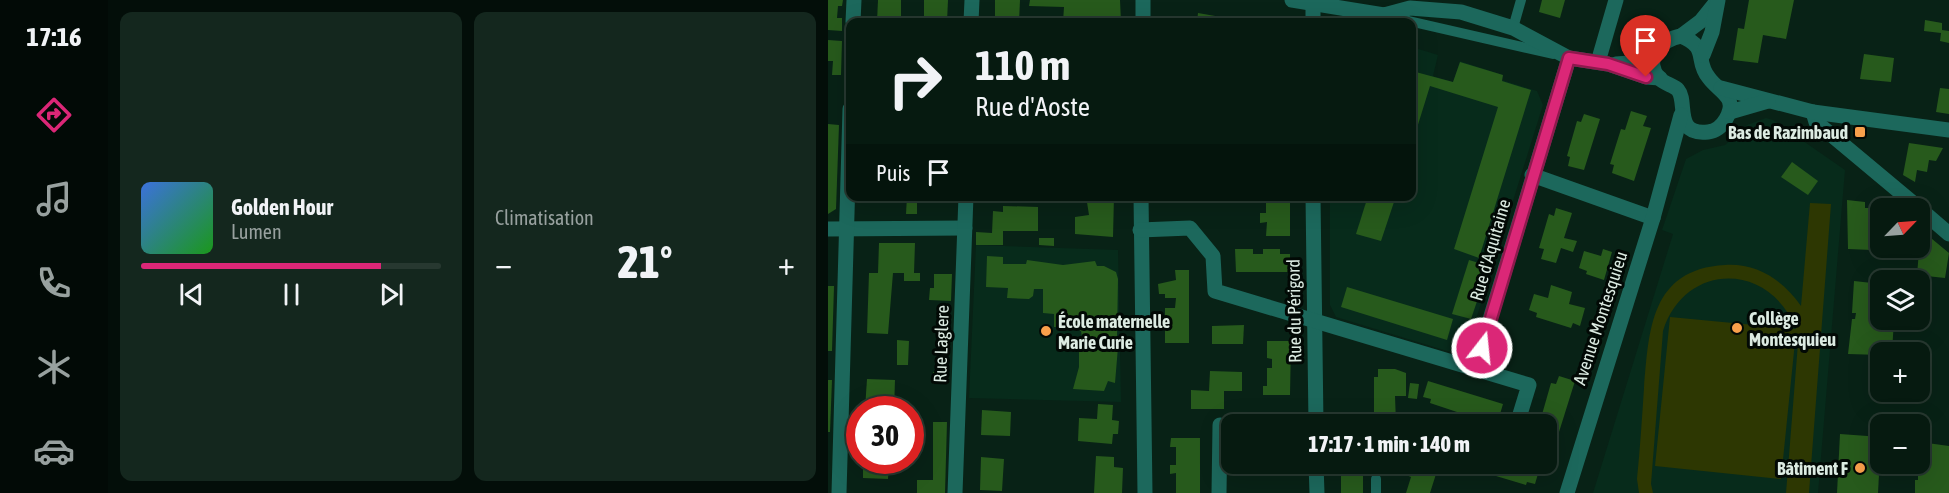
<!DOCTYPE html>
<html lang="fr">
<head>
<meta charset="utf-8">
<style>
	body { margin:0; font-family:"Asap Condensed",sans-serif; background:#14271e; color:#f1f3f6; height:100vh; display:flex; flex-direction:column; font-size:22px; white-space:nowrap }
	* { box-sizing:border-box; margin:0 }
	p { font-size:20px; color:#98a19f }
	.icon { flex:none; width:33px; height:33px; fill:none; stroke:currentColor; stroke-width:2; stroke-linecap:round; stroke-linejoin:round }
	.map { position:relative; flex:1; overflow:hidden }
	.side { display:flex; flex-direction:column; gap:12px; padding:12px; background:#030e09; width:720px }
	.side>* { flex:none }
	.guide { position:absolute; left:18px; top:18px; width:570px; height:183px; border-radius:12px; box-shadow:0 6px 24px #0002,0 0 0 2px #273830; background:#061a10; color:#f1f3f6; overflow:hidden }
	.needle { width:39px; rotate:65deg }
	.buttons { position:absolute; left:1042px; top:198px; display:grid; gap:12px }
	.buttons a { display:grid; place-items:center; width:60px; height:60px; border-radius:12px; background:#061a10; box-shadow:0 6px 24px #0002,0 0 0 2px #273830; font-size:30px }
	.speed { position:absolute; left:18px; top:396px; display:flex; gap:12px; font-size:30px; font-weight:700; text-align:center }
	.speed>* { display:grid; place-content:center; width:78px; height:78px; border-radius:50%; background:#061a10; box-shadow:0 6px 24px #0002,0 0 0 2px #273830; line-height:1 }
	.speed .limit { border:9px solid #d22; background:#fff; color:#111 }
	.pin { position:absolute; display:grid; place-items:center; width:51px; height:51px; color:#fff; margin:-62px -26px; border-radius:50% 50% 50% 0; rotate:-45deg; box-shadow:0 0 6px #0007 }
	.pin .icon { rotate:45deg }
	.me { position:absolute; width:66px; margin:-33px; rotate:16deg; stroke-linejoin:round; filter:drop-shadow(0 0 4px #0008) }
	.turn { display:flex; align-items:center; gap:21px; height:126px; padding:0 30px; font-size:27px }
	.turn .icon { width:78px; height:78px; stroke-width:2.5 }
	.turn b { display:block; font-size:42px; line-height:51px }
	.then { display:flex; align-items:center; height:57px; padding:0 30px; background:#0003; gap:12px; font-size:22px }
	.big { font-size:45px; font-weight:800; line-height:1.1 }
	.side .tile { flex:1; display:flex; flex-direction:column; justify-content:center; gap:9px; min-width:0; padding:0 21px; border-radius:12px; background:#14271e }
	.song { display:flex; align-items:center; gap:18px }
	.cover { width:72px; height:72px; border-radius:9px; background:linear-gradient(135deg,hsl(220 70% 55%),hsl(120 70% 35%)) }
	.played { height:6px; border-radius:3px; background:linear-gradient(90deg,#db2777 80%,#273830 80%) }
	.keys { display:flex; justify-content:space-around; direction:ltr }
	.heat { display:flex; justify-content:space-between; align-items:center; font-size:33px; direction:ltr }
	.side .tiles { flex:1; display:grid; gap:12px; grid-template-columns:repeat(2,1fr) }
	.trip { position:absolute; left:393px; top:414px; width:336px; height:60px; border-radius:12px; background:#061a10; box-shadow:0 6px 24px #0002,0 0 0 2px #273830; font-weight:800; line-height:60px; text-align:center }
	main { display:flex; flex:1; min-height:0 }
	.tab-bar { display:flex; flex-direction:column; width:108px; justify-content:space-around; align-items:center; background:#020a06; color:#98a19f }
	.tab-bar .icon { width:42px; height:42px }
	.tab-bar .selected { color:#db2777 }
	.tab-bar b { font-size:27px; color:#f1f3f6 }
	.map>svg:first-child { display:block }
</style>
</head>
<body>
<main>
<nav class="tab-bar">
<b>17:16</b>
<svg class="icon selected" aria-label="directions" viewBox="0 0 24 24"><path d="M12 3l9 9-9 9-9-9zM9 14v-3h6M13 9l2 2-2 2"/></svg>
<svg class="icon" aria-label="music" viewBox="0 0 24 24"><path d="M9 18V5l10-2v13"/><circle cx="6" cy="18" r="3"/><circle cx="16" cy="16" r="3"/></svg>
<svg class="icon" aria-label="phone" viewBox="0 0 24 24"><path d="M5 4h4l2 5-3 2q2 4 5 5l2-3 5 2v4C11 20 4 13 5 4z"/></svg>
<svg class="icon" aria-label="climate" viewBox="0 0 24 24"><path d="M12 3v18M4 7l16 10M4 17L20 7"/></svg>
<svg class="icon" aria-label="car" viewBox="0 0 24 24"><path d="M5 17H2v-5l4-1 3-4h7l3 4 3 1v5h-3M9 17h6M6 11h13"/><circle cx="7" cy="17" r="2"/><circle cx="17" cy="17" r="2"/></svg>
</nav>
<section class="side">
<div class="tiles">
<div class="tile">
<div class="song"><i class="cover"></i><div><b>Golden Hour</b><p>Lumen</p></div></div>
<div class="played"></div>
<div class="keys"><svg class="icon" aria-label="previous" viewBox="0 0 24 24"><path d="M18 5L8 12l10 7zM5 5v14"/></svg><svg class="icon" aria-label="pause" viewBox="0 0 24 24"><path d="M8 5v14M16 5v14"/></svg><svg class="icon" aria-label="next" viewBox="0 0 24 24"><path d="M6 5l10 7-10 7zM19 5v14"/></svg></div>
</div>
<div class="tile"><p>Climatisation</p>
<div class="heat"><a>−</a><b class="big">21°</b><a>+</a></div>
</div>
</div>
</section>
<div class="map">
<svg width="1121" height="493" viewBox="0 0 1121 493">
	<rect width="100%" height="100%" fill="#082216"/>
	<!-- built -->
	<g fill="#072b1b">
		<polygon points="584,47 610,55 605,76 625,82 632,61 675,75 674,80 709,91 715,105 639,348 629,354 508,317 502,305 502,197 584,196"/>
		<polygon points="938,118 945,120 1017,170 990,493 765,493 845,234 834,230 858,159 875,150 897,145 919,125"/>
		<polygon points="148,245 290,250 293,402 141,398"/>
	</g>
	<!-- green -->
	<path fill="#2d3702" d="M 982,203 L 1003,204 L 981,493 L 958,493 L 970,343 L 968,332 L 953,479 L 827,466 L 842,317 L 968,329 C 941,261 857,262 835,331 L 823,484 L 825,493 L 811,493 L 809,479 C 812,449 814,418 816,388 C 821,331 822,269 897,265 C 929,263 955,280 973,306 Z"/>
	<!-- building -->
	<g fill="#275a1c">
		<polygon points="0,0 15,0 14,6 10,6 9,18 14,18 14,31 0,30"/>
		<polygon points="50,0 73,0 73,22 49,22"/>
		<polygon points="96,0 120,0 119,22 96,22"/>
		<polygon points="167,0 192,0 191,22 167,22"/>
		<polygon points="202,0 292,0 293,22 235,22 236,7 201,6"/>
		<polygon points="714,0 737,0 732,18 711,12"/>
		<polygon points="921,0 966,0 958,39 935,35 930,63 905,60 910,28 916,29"/>
		<polygon points="370,13 416,21 416,22 369,22"/>
		<polygon points="1097,20 1114,23 1114,30 1121,31 1121,43 1112,41 1113,33 1096,31"/>
		<polygon points="0,40 14,41 13,75 4,75 5,61 0,61"/>
		<polygon points="1036,54 1066,58 1063,82 1032,79"/>
		<polygon points="632,62 675,75 674,81 703,90 651,258 626,249 670,107 602,86 584,144 584,71 625,82"/>
		<polygon points="1112,88 1121,89 1121,114 1108,112"/>
		<polygon points="803,111 819,116 815,126 823,128 806,181 784,173 786,165 782,164 793,129 797,130"/>
		<polygon points="756,114 772,119 756,170 740,166 742,157 739,156 749,121 753,122"/>
		<polygon points="0,124 11,125 8,209 0,214"/>
		<polygon points="1081,143 1115,148 1108,161 1101,160 1099,172 1089,170 1087,182 1075,175"/>
		<polygon points="964,162 990,181 980,195 953,177"/>
		<polygon points="79,196 89,196 89,214 78,214"/>
		<polygon points="92,196 115,196 115,201 91,201"/>
		<polygon points="258,196 286,196 285,237 247,234 247,217 261,215"/>
		<polygon points="438,196 462,196 462,236 438,236 439,222 432,223 432,213 438,213"/>
		<polygon points="540,196 568,196 553,241 528,234"/>
		<polygon points="1019,200 1037,202 1037,208 1046,208 1044,250 1020,249"/>
		<polygon points="175,206 210,207 210,231 175,231 175,245 148,245 148,232 164,233 165,211 175,212"/>
		<polygon points="728,208 744,213 736,238 749,241 745,252 733,248 728,263 713,259 716,249 711,248 721,214 726,216"/>
		<polygon points="1092,229 1121,253 1117,278 1089,275 1091,251 1076,248 1092,248"/>
		<polygon points="211,238 226,238 226,246 211,245"/>
		<polygon points="51,243 87,243 86,273 92,273 92,281 76,281 76,273 65,273 60,334 39,333 41,273 50,273"/>
		<polygon points="407,249 425,249 425,254 435,254 435,249 452,249 452,254 462,254 462,272 408,272"/>
		<polygon points="775,249 784,252 776,280 758,274 759,271 751,268 756,251 773,256"/>
		<polygon points="159,256 175,257 175,264 198,264 199,260 235,265 267,261 269,266 276,266 288,272 290,279 289,338 283,338 284,347 290,347 287,383 280,381 276,391 245,389 251,367 251,344 255,343 253,331 247,328 226,327 226,314 215,313 215,289 206,289 205,296 201,299 179,298 180,288 158,287"/>
		<polygon points="641,260 661,266 643,319 624,314"/>
		<polygon points="347,270 361,270 361,343 337,343 337,308 347,308 348,298 337,298 337,294 331,294 330,284 348,280"/>
		<polygon points="106,274 124,274 123,301 101,300 102,288 106,288"/>
		<polygon points="1026,281 1053,284 1053,320 1066,320 1064,352 1053,352 1053,355 1020,354 1024,319 1027,319 1028,313 1024,313"/>
		<polygon points="723,285 744,292 741,304 757,308 752,326 745,323 743,328 708,317 709,313 701,310 706,294 720,298"/>
		<polygon points="0,286 6,286 4,351 0,351"/>
		<polygon points="519,287 625,319 619,340 513,307"/>
		<polygon points="416,325 415,344 384,344 384,326"/>
		<polygon points="69,340 81,341 80,365 69,365"/>
		<polygon points="439,341 463,341 462,395 435,395 435,386 439,386 439,368 444,368 444,359 439,358"/>
		<polygon points="550,369 567,369 578,373 578,396 567,396 568,423 550,423 550,416 546,416 546,377 550,377"/>
		<polygon points="382,371 414,372 414,391 396,391 396,409 363,409 363,390 381,391"/>
		<polygon points="105,372 121,373 120,384 105,384"/>
		<polygon points="731,376 747,381 731,432 718,429 718,424 716,424 718,419 713,418 723,383 728,384"/>
		<polygon points="39,379 67,380 66,410 37,409"/>
		<polygon points="0,380 4,380 2,432 0,432"/>
		<polygon points="600,381 675,404 670,421 663,419 662,423 602,403 603,399 595,397"/>
		<polygon points="582,383 591,384 589,399 580,398"/>
		<polygon points="270,404 285,405 284,420 291,421 290,434 285,434 284,444 250,441 251,418 269,419"/>
		<polygon points="154,410 183,412 182,436 153,435"/>
		<polygon points="463,418 463,424 439,424 439,419"/>
		<polygon points="105,422 119,422 117,493 89,493 89,480 105,480"/>
		<polygon points="1012,434 1053,437 1050,493 1009,493"/>
		<polygon points="343,438 372,438 372,493 348,493 348,473 342,474 342,465 348,465 348,447 342,447"/>
		<polygon points="1092,442 1121,446 1121,493 1087,493 1087,480 1090,480 1090,474 1088,474 1088,465 1092,464"/>
		<polygon points="268,456 286,457 286,467 295,468 294,493 266,493"/>
		<polygon points="153,457 176,459 174,491 152,490"/>
		<polygon points="35,460 61,460 60,479 35,478"/>
		<polygon points="408,464 419,464 418,473 408,474"/>
		<polygon points="444,464 463,464 463,473 444,474"/>
		<polygon points="513,464 542,464 542,467 535,467 535,493 513,493"/>
		<polygon points="639,464 700,464 712,467 707,484 699,482 698,485 638,467"/>
		<polygon points="581,466 608,474 602,493 578,493 583,477 578,475"/>
	</g>
	<g fill="none" stroke-linecap="round" stroke-linejoin="round">
		<!-- service -->
		<g stroke="#1c685c" stroke-width="10">
			<polyline points="559,16 725,54"/>
			<polyline points="685,28 693,0"/>
			<polyline points="548,493 548,479"/>
		</g>
		<!-- minor -->
		<g stroke="#1c685c" stroke-width="15">
			<polyline points="464,0 556,15 582,8 633,12 685,28 741,58 780,64 818,77 832,78"/>
			<polyline points="25,22 26,0"/>
			<polyline points="143,22 144,0"/>
			<polyline points="315,22 315,0"/>
			<polyline points="485,22 485,0"/>
			<polyline points="770,62 788,0"/>
			<polyline points="788,64 815,62 827,53"/>
			<polyline points="985,112 988,122 1091,208"/>
			<polyline points="704,175 825,218"/>
			<polyline points="313,196 317,493"/>
			<polyline points="485,196 488,424"/>
			<polyline points="1092,209 1121,234"/>
			<polyline points="0,229 137,228"/>
			<polyline points="312,230 362,228 385,256 387,291 701,385 689,424"/>
			<polyline points="647,369 741,58"/>
			<polyline points="488,464 489,493"/>
			<polyline points="11,493 22,109"/>
			<polyline points="127,493 138,196"/>
			<polyline points="391,493 392,425"/>
		</g>
		<!-- tertiary -->
		<g stroke="#1c685c" stroke-width="15">
			<path d="M 853,36 C 882,48 866,60 881,78 C 891,92 911,97 898,119 C 894,126 889,131 880,132 C 845,136 860,102 850,90 C 846,85 836,84 831,78 C 814,59 834,39 853,36 Z"/>
			<polyline points="853,36 873,21 889,1"/>
			<polyline points="875,55 884,32 890,0"/>
			<polyline points="893,88 985,112 1121,130"/>
			<polyline points="902,112 940,101"/>
			<polyline points="739,493 825,218 853,115"/>
		</g>
	</g>
	<g fill="none" stroke-linecap="round" stroke-linejoin="round">
		<defs>
			<polyline id="route" points="654,348 741,58 780,64 818,77"/>
		</defs>
		<!-- route casing -->
		<use href="#route" stroke="#8e194d" stroke-width="15"/>
		<!-- route -->
		<use href="#route" stroke="#db2777" stroke-width="10"/>
	</g>
	<!-- markers -->
	<g fill="#f8a04b" stroke="#020905" stroke-width="2">
		<rect x="1026" y="126" width="12" height="12" rx="3"/>
		<circle cx="909" cy="328" r="6"/>
		<circle cx="218" cy="331" r="6"/>
		<circle cx="1032" cy="468" r="6"/>
	</g>
	<g text-anchor="middle" dominant-baseline="central" stroke-width="6" stroke-linejoin="round" paint-order="stroke">
		<!-- poi labels -->
		<g font-size="18" font-weight="bold" fill="#dcebe2" stroke="#020905" text-anchor="end">
			<text x="1020" y="132">Bas de Razimbaud</text>
			<text x="921" y="318" text-anchor="start">Collège<tspan x="921" dy="21">Montesquieu</tspan></text>
			<text x="230" y="321" text-anchor="start">École maternelle<tspan x="230" dy="21">Marie Curie</tspan></text>
			<text x="1020" y="468">Bâtiment F</text>
		</g>
		<!-- street labels -->
		<g font-size="18" fill="#dcebe2" stroke="#020905">
			<text transform="translate(662 250) rotate(-74)">Rue d'Aquitaine</text>
			<text transform="translate(466 311) rotate(-91)">Rue du Périgord</text>
			<text transform="translate(772 318) rotate(-72)">Avenue Montesquieu</text>
			<text transform="translate(113 344) rotate(-88)">Rue Laglere</text>
		</g>
	</g>
</svg>
<div class="buttons">
<a><svg class="needle" viewBox="-14 -14 28 28"><path d="M0-13l5 13h-10z" fill="#e53935"/><path d="M0 13l5-13h-10z" fill="#98a19f"/></svg></a>
<a><svg class="icon" aria-label="layers" viewBox="0 0 24 24"><path d="M12 4l9 5-9 5-9-5zM3 14l9 5 9-5"/></svg></a>
<a>+</a>
<a>−</a>
</div>
<div class="speed"><div class="limit">30</div></div>
<div class="pin" style="left:818px;top:77px;background:#d93025"><svg class="icon" aria-label="arrive" viewBox="0 0 24 24"><path d="M6 21V4h12l-3 4 3 4H6"/></svg></div>
<svg class="me" style="left:654px;top:348px" viewBox="-20 -20 40 40"><circle r="17" fill="#db2777" stroke="#fff" stroke-width="3"/><path d="M0-11L8 9 0 5-8 9z" fill="#fff"/></svg>
<div class="trip">17:17 · 1 min · 140 m</div>
<div class="guide">
<div class="turn"><svg class="icon" aria-label="right" viewBox="0 0 24 24"><path d="M7 20v-9h11M14 6l5 5-5 5"/></svg><div><b>110 m</b>Rue d'Aoste</div></div>
<div class="then">Puis<svg class="icon" aria-label="arrive" viewBox="0 0 24 24"><path d="M6 21V4h12l-3 4 3 4H6"/></svg></div>
</div>
</div>
</main>
</body>
</html>
